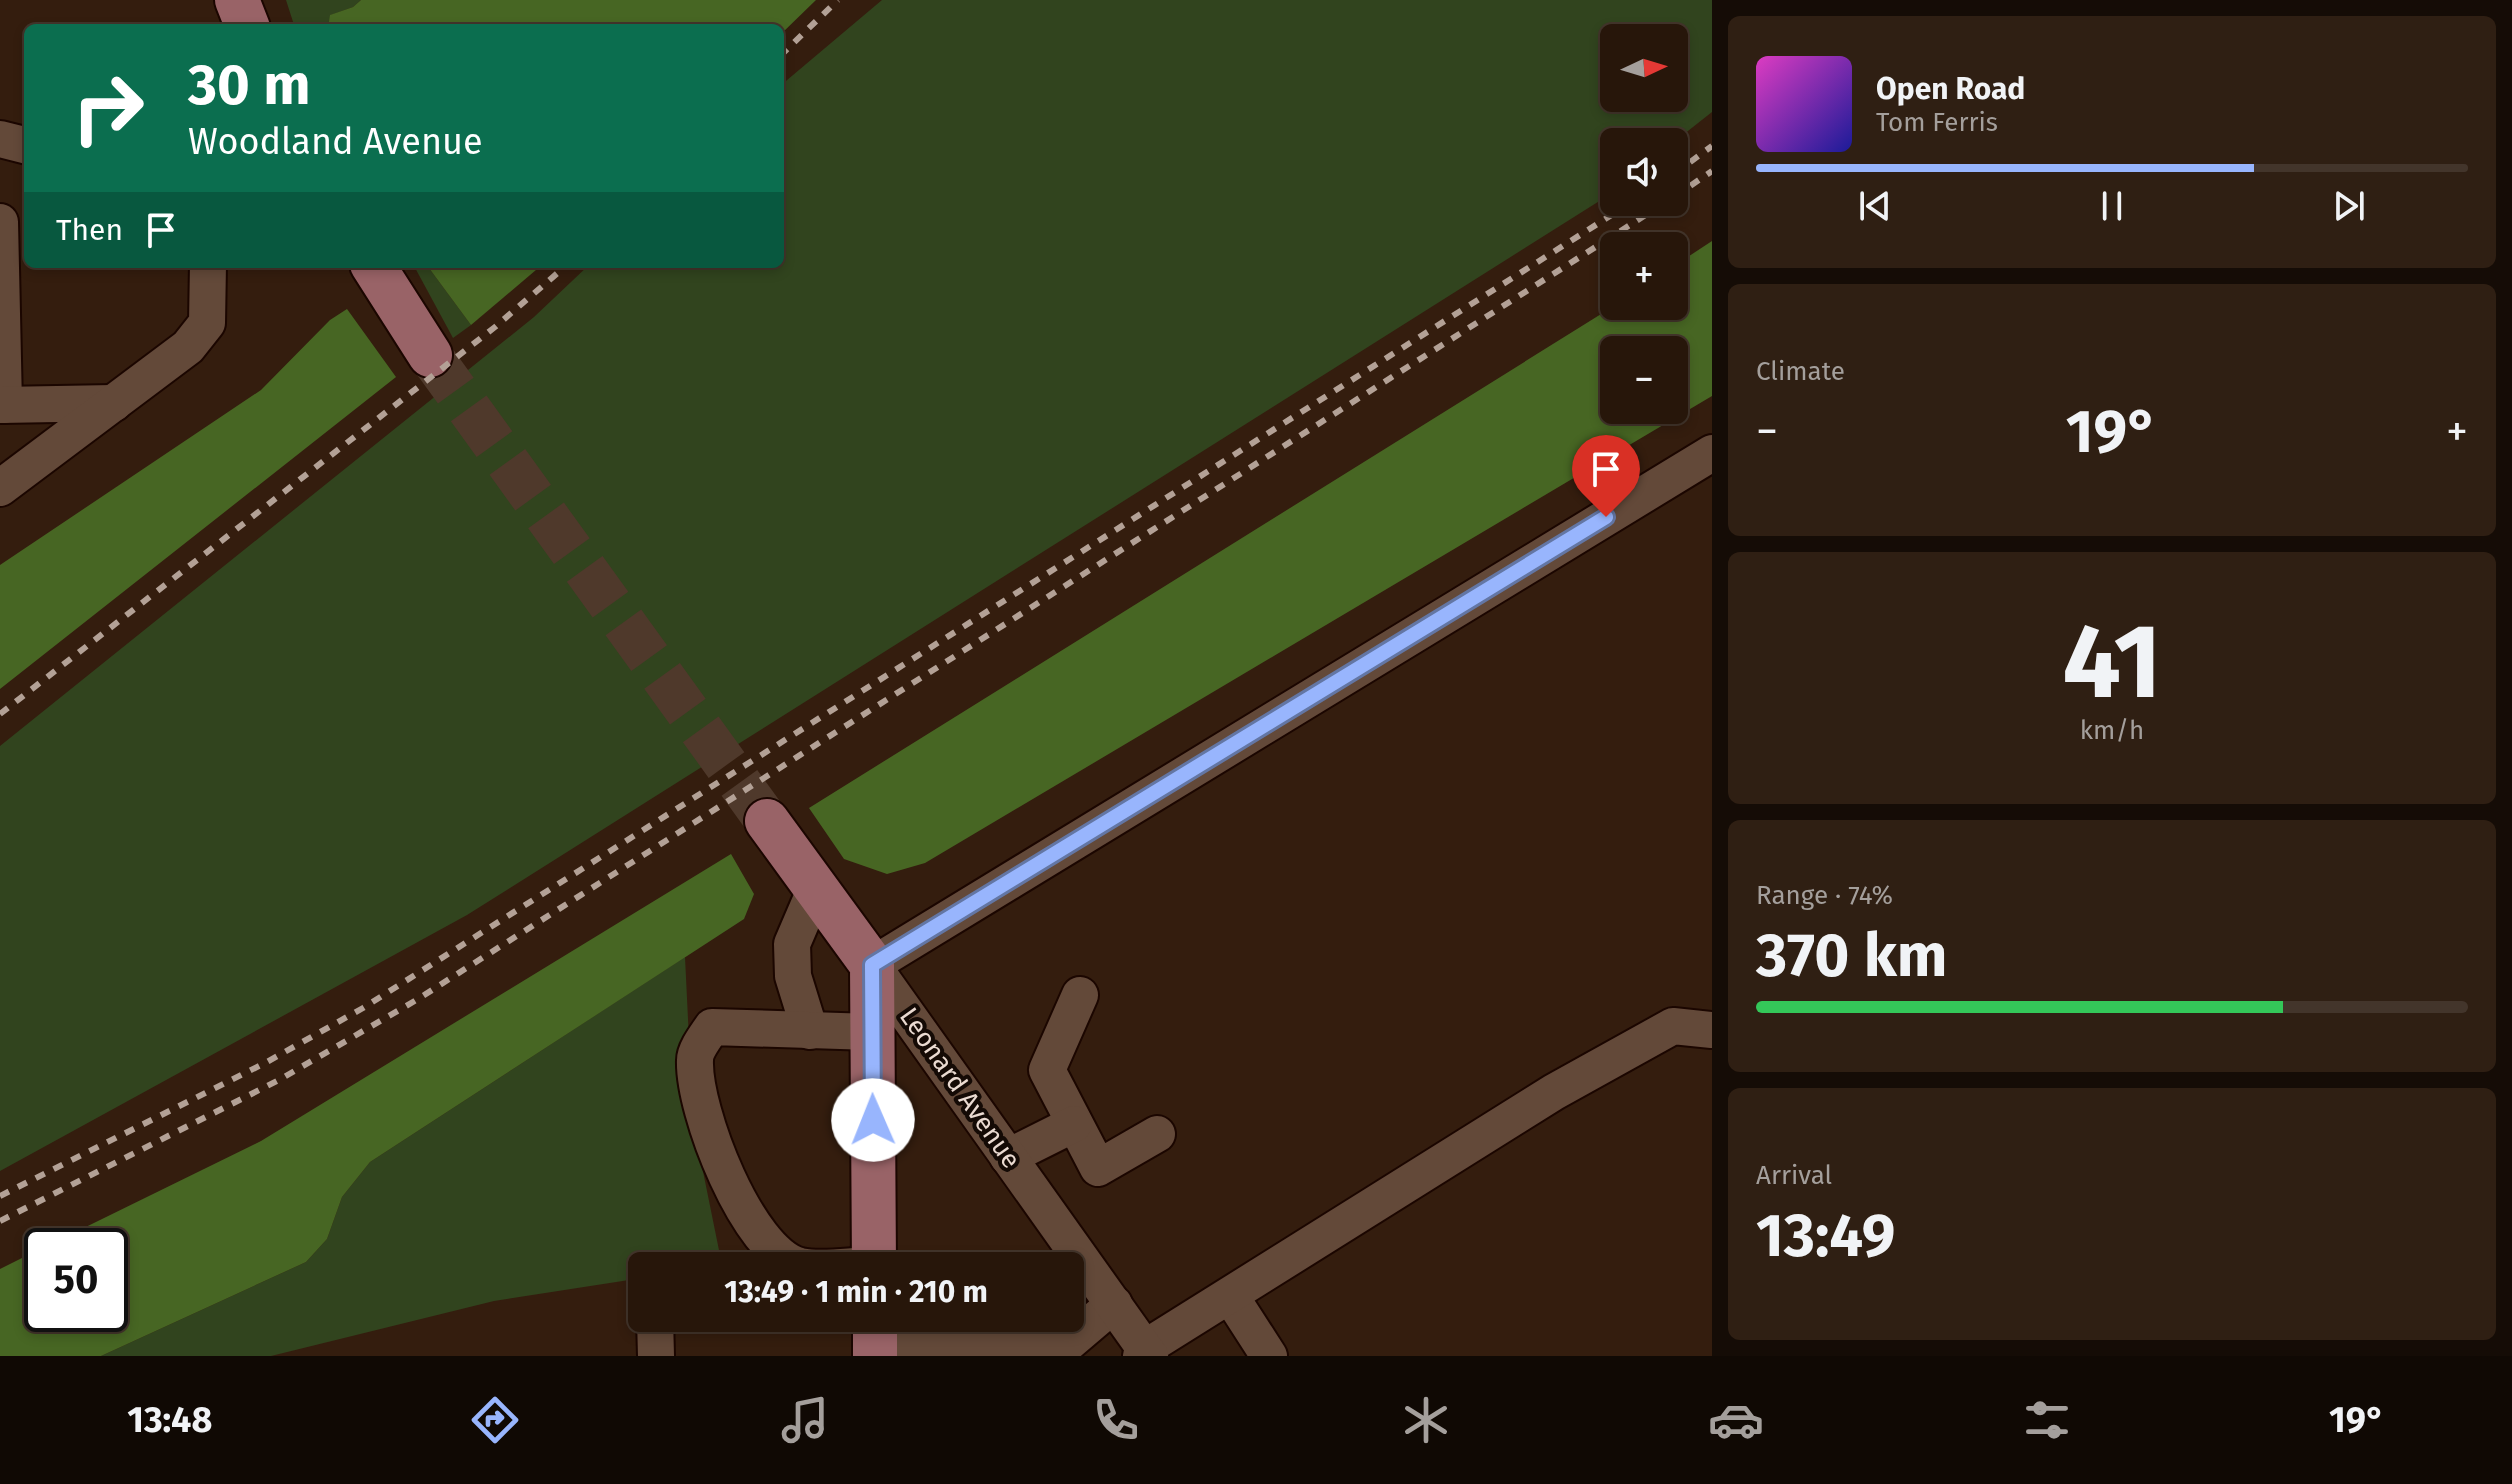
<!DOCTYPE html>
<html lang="en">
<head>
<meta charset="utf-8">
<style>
	body { margin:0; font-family:"Fira Sans",sans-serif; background:#2f1f13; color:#f1f3f6; height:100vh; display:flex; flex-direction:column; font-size:30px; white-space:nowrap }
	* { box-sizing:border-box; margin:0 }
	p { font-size:26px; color:#a49f9c }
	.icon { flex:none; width:44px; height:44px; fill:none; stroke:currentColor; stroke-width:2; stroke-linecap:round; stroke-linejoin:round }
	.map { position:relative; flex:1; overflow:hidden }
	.panel { display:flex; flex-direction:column; gap:16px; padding:16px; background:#150c06; width:800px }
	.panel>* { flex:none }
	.banner { position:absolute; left:24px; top:24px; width:760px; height:244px; border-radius:12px; box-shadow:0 4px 12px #0003,0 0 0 2px #43352b; background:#0b6e4f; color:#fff; overflow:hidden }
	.needle { width:52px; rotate:86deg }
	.controls { position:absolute; left:1600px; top:24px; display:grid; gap:16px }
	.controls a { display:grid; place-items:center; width:88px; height:88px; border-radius:12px; background:#27160a; box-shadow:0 4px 12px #0003,0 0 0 2px #43352b; font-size:40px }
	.speed { position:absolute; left:24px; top:1228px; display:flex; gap:16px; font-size:40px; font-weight:700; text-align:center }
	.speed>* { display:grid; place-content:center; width:104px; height:104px; border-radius:50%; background:#27160a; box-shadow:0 4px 12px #0003,0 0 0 2px #43352b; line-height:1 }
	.speed .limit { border:4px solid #111; border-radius:12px; background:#fff; color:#111 }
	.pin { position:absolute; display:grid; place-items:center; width:68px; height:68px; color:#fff; margin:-82px -34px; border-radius:50% 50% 50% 0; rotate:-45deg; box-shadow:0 0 8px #0007 }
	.pin .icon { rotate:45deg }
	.me { position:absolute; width:88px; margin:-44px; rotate:359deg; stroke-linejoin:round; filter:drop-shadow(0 0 6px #0008) }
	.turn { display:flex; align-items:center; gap:28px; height:168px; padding:0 32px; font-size:36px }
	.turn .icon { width:104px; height:104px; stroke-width:2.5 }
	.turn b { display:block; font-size:56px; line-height:68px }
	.then { display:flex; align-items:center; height:76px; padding:0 32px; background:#0003; gap:16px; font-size:30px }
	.big { font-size:60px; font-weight:700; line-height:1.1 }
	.panel .tile { flex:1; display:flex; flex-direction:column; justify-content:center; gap:12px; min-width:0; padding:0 28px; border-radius:12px; background:#2f1f13 }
	.panel .dial { align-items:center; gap:0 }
	.dial b { font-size:104px; line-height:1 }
	.song { display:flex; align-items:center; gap:24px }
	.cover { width:96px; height:96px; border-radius:12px; background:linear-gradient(135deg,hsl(310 70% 55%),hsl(240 70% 35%)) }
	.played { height:8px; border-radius:4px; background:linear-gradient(90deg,#98b5fd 70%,#43352b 70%) }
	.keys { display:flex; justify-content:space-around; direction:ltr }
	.heat { display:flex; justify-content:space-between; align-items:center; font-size:44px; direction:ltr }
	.charge { height:12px; border-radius:6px; background:linear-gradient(90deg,#34c759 74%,#43352b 0) }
	.trip { position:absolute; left:628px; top:1252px; width:456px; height:80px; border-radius:12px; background:#27160a; box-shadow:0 4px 12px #0003,0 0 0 2px #43352b; font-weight:700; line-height:80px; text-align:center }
	.tabs { display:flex; height:128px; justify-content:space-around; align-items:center; background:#100904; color:#a49f9c }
	.tabs .icon { width:56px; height:56px }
	.tabs .selected { color:#98b5fd }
	.tabs b { font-size:36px; color:#f1f3f6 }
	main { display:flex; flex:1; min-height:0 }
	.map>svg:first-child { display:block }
</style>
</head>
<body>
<main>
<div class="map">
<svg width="1712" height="1356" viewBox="0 0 1712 1356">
	<rect width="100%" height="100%" fill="#341d0e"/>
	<!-- green -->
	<g fill="#31441e" fill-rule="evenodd">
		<polygon points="286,0 361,0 353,7 331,15 328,28 295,28"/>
		<path d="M 882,0 L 1712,0 L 1712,112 L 1674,142 L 1614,142 L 1614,190 L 1601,200 L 467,915 L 0,1171 L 0,746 L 534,317 L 590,264 L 780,264 L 780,86 ZM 1614,38 L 1674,38 L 1674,98 L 1614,98 Z"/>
		<polygon points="413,264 426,264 471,325 453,338"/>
		<polygon points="685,957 693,1122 722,1265 642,1266 642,1278 494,1301 271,1356 101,1356 306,1262 327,1239 342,1197 370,1162"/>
	</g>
	<!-- forest -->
	<g fill="#476623" fill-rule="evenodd">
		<polygon points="361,0 816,0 780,35 780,28 328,28 330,15 353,7"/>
		<path d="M 1712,241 L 1712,396 L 925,863 L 887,874 L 844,859 L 809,808 L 1614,306 L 1674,306 L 1674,266 ZM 1674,350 L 1674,410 L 1614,410 L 1614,350 Z"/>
		<polygon points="426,264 543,264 471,325"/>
		<polygon points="347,309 396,377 0,689 0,565 261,390 330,320"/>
		<polygon points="731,854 754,894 744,919 370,1162 342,1197 327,1239 306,1262 101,1356 0,1356 0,1269 42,1248 42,1314 110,1314 110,1246 47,1246 261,1141"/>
	</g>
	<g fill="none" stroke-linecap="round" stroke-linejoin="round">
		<!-- major-tunnel -->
		<polyline stroke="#4f392b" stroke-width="44" stroke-dasharray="44 22" stroke-linecap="butt" points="430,355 767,821"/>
		<defs>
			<g id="minor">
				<polyline points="0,139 28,146"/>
				<polyline points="0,222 4,405"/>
				<polyline points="0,405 114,403"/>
				<polyline points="0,488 188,347 207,323 208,264"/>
				<polyline points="1080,995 1047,1070 1098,1168 1157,1134"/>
				<polyline points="810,1031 793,976 792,944 816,888"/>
				<path d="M 872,1032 L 712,1027 C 706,1036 695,1050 695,1060 C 693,1110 747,1252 800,1266 C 822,1271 852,1265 874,1265"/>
				<polyline points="1008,1157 1074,1124"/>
				<polyline points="1231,1297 1269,1356"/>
				<polyline points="655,1318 656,1356"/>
				<polyline points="875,1350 1060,1350 1114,1304"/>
				<polyline points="1141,1356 1145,1348 1554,1092 1673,1026 1712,1030"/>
				<polyline points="1150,1356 872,965 1712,453"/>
			</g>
			<g id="major">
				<polyline points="237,0 248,28"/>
				<polyline points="372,264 430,355"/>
				<polyline points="767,821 872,965 874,1266"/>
				<polyline points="875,1318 875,1356"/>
			</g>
		</defs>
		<!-- minor casing -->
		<use href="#minor" stroke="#1b0600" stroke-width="40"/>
		<!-- major casing -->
		<use href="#major" stroke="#1b0600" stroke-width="48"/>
		<!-- minor -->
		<use href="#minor" stroke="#634939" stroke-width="36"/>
		<!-- major -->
		<use href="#major" stroke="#996367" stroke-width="44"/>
		<!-- rail -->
		<g stroke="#b3a196" stroke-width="6" stroke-dasharray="10 10" stroke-linecap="butt">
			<polyline points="780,56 838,0"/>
			<polyline points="1674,174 1712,146"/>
			<polyline points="1674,197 1712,171"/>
			<polyline points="0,714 495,327 568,264"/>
			<polyline points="0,1196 265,1063 363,1008 1632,202"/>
			<polyline points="0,1221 279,1080 418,999 1666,202"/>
		</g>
	</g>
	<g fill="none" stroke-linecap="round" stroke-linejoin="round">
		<defs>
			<polyline id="route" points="873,1120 872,965 1606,517"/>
		</defs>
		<!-- route casing -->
		<use href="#route" stroke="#6376a4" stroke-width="20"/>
		<!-- route -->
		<use href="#route" stroke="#98b5fd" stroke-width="14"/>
	</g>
	<g text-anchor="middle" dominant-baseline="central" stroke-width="8" stroke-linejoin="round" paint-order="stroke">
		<!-- street labels -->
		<g font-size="26" fill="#eadad1" stroke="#140a05">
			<text transform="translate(960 1088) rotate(55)">Leonard Avenue</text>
		</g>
	</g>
</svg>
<div class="controls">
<a><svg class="needle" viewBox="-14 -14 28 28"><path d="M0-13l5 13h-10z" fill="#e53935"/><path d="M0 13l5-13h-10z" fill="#a49f9c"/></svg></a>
<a><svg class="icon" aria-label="sound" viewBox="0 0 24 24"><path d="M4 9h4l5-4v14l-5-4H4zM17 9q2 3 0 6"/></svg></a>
<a>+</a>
<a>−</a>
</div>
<div class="speed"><div class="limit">50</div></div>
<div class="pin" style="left:1606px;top:517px;background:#d93025"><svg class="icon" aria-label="arrive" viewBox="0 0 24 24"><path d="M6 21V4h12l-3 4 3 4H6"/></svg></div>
<svg class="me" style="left:873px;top:1120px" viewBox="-20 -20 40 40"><circle r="19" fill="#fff"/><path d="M0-13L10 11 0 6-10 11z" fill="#98b5fd"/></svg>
<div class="trip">13:49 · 1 min · 210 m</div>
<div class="banner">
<div class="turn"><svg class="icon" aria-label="right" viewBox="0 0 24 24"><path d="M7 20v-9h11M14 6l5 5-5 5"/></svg><div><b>30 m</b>Woodland Avenue</div></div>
<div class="then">Then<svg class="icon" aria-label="arrive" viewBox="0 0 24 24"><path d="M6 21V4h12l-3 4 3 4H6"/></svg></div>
</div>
</div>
<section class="panel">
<div class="tile">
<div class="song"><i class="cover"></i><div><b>Open Road</b><p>Tom Ferris</p></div></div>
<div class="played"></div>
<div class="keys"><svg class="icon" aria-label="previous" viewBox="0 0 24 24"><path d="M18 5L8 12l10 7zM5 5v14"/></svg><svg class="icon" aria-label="pause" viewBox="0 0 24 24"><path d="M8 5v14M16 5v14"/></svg><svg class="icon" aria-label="next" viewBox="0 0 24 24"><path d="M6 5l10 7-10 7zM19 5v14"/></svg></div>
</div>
<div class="tile"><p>Climate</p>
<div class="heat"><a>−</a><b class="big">19°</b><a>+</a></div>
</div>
<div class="tile dial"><b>41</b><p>km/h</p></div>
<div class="tile"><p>Range · 74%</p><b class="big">370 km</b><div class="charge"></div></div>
<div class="tile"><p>Arrival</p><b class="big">13:49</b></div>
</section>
</main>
<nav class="tabs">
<b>13:48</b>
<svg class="icon selected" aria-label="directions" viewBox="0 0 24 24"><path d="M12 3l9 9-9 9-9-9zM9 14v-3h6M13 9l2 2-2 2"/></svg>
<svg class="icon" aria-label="music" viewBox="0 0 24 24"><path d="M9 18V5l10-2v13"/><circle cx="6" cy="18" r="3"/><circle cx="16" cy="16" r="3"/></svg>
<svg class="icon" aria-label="phone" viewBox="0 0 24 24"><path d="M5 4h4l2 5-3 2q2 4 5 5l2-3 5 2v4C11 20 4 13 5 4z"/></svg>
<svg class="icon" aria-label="climate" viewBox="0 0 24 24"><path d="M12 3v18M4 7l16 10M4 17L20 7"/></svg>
<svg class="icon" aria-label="car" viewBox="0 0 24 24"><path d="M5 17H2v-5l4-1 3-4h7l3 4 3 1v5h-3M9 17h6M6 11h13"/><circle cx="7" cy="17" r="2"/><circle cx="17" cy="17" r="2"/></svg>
<svg class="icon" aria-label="filters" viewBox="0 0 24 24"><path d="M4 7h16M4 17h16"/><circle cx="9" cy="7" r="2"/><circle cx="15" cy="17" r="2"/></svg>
<b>19°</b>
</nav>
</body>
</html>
